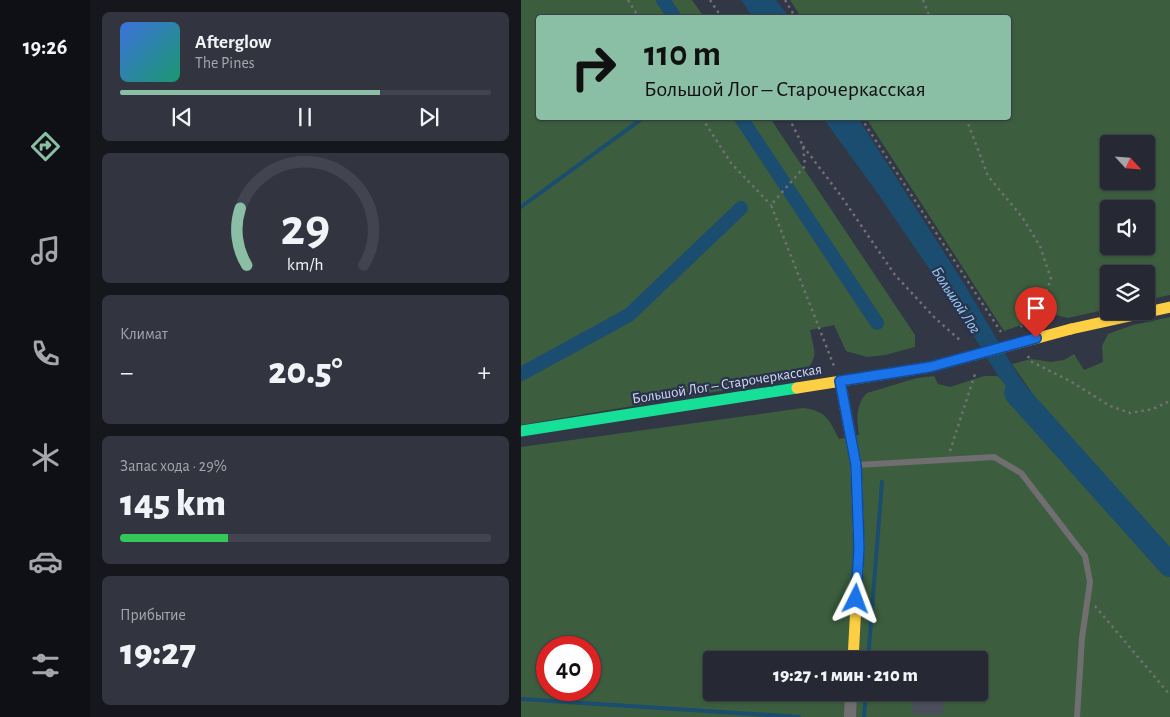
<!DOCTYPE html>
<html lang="ru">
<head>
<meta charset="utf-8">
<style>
	body { margin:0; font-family:"Alegreya Sans",sans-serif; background:#323540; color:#f1f3f6; height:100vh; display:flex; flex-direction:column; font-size:19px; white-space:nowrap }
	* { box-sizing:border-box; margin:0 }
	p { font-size:16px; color:#a4a6ac }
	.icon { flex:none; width:28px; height:28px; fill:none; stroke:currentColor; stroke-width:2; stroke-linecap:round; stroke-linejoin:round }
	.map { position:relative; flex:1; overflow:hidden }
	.side { display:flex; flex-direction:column; gap:12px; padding:12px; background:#15171d; width:431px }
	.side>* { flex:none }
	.top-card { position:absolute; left:15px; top:15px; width:475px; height:105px; border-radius:5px; box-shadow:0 1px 4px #0004,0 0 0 1px #42454f; background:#8abfa5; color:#111; overflow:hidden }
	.needle { width:32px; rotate:116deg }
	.controls { position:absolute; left:579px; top:135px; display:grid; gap:10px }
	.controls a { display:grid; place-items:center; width:55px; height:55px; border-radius:5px; background:#262934; box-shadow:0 1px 4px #0004,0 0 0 1px #42454f; font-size:25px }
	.speed { position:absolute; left:15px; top:636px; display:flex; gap:10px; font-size:25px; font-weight:700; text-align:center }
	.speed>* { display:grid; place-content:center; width:65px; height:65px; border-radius:50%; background:#262934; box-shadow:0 1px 4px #0004,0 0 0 1px #42454f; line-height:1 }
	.speed .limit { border:8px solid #d22; background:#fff; color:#111 }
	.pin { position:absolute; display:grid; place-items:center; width:42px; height:42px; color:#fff; margin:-51px -21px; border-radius:50% 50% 50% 0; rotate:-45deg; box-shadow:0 0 5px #0007 }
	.pin .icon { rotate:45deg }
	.me { position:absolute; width:55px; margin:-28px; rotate:3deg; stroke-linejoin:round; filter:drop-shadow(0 0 4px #0008) }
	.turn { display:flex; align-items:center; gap:18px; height:105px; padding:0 25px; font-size:22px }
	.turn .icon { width:65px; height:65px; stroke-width:2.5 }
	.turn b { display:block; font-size:35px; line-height:42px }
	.big { font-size:38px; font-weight:800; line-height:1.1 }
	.side .card { flex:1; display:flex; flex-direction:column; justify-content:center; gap:8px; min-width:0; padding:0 18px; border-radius:8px; background:#323540 }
	.side .dial { align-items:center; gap:0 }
	.dial svg { height:130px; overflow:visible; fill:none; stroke:#42454f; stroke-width:7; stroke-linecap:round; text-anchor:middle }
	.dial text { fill:#f1f3f6; stroke:none }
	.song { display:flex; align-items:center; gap:15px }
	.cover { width:60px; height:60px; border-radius:8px; background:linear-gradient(135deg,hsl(220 70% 55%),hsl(160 70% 35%)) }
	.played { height:5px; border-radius:2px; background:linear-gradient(90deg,#8abfa5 70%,#42454f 70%) }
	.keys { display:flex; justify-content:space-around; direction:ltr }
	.heat { display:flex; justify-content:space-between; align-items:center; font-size:28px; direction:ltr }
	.charge { height:8px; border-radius:4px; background:linear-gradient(90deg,#34c759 29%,#42454f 0) }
	.trip { position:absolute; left:182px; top:651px; width:285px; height:50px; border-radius:5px; background:#262934; box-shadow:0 1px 4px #0004,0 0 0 1px #42454f; font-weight:800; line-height:50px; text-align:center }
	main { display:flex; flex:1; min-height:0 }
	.dock { display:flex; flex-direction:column; width:90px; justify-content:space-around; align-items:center; background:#0f1015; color:#a4a6ac }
	.dock .icon { width:35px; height:35px }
	.dock .active { color:#8abfa5 }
	.dock b { font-size:22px; color:#f1f3f6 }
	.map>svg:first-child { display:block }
</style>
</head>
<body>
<main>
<nav class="dock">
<b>19:26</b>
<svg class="icon active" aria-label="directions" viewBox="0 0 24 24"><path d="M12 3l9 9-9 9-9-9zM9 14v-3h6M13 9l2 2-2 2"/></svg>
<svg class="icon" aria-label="music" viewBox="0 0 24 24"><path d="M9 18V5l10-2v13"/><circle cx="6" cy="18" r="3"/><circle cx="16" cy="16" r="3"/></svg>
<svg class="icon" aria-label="phone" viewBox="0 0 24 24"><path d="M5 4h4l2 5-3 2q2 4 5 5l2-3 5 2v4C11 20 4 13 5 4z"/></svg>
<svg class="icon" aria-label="climate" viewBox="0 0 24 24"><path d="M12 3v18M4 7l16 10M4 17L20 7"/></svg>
<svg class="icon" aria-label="car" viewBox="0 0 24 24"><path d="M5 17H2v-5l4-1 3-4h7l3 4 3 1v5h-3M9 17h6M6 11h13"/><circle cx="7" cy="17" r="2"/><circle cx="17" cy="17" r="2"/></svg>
<svg class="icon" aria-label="filters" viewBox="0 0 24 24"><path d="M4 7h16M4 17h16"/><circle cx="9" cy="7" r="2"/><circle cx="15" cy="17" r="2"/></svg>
</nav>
<section class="side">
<div class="card">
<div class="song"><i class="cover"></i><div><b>Afterglow</b><p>The Pines</p></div></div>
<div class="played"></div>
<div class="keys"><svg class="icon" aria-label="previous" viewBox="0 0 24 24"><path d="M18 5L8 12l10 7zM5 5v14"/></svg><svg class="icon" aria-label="pause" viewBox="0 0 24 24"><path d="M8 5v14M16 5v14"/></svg><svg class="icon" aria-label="next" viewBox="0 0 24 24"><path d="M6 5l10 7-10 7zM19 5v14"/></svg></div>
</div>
<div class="card dial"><svg viewBox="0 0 100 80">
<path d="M14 69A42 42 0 1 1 86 69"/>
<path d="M14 69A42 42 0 0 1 10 34" stroke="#8abfa5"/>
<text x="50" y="56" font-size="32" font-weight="700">29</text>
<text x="50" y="72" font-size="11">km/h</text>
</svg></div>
<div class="card"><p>Климат</p>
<div class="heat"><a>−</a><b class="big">20.5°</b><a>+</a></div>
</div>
<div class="card"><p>Запас хода · 29%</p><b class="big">145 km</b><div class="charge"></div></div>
<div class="card"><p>Прибытие</p><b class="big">19:27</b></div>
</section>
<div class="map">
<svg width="649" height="717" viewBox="0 0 649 717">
	<rect width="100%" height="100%" fill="#323745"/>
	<!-- green -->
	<g fill="#3c5e3e" fill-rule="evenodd">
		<path d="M 0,0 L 171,0 L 183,17 L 18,18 L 18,118 L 249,118 L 394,335 L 394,347 L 364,355 L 346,357 L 325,351 L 313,325 L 289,330 C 294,356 298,354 281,377 L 0,425 Z"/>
		<path d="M 269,0 L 649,0 L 649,295 L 625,300 L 625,274 L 588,274 L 587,309 L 547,318 L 531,314 L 483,331 L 345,118 L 488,118 L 488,18 L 280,17 ZM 588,144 L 625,144 L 625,181 L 588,181 ZM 588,209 L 625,209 L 625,246 L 588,246 Z"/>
		<path d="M 649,317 L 649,717 L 0,717 L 0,447 L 282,408 C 305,411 308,419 318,439 L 338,435 C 336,420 334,405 346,393 L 396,378 L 413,376 L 417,384 L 429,387 L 463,376 L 477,376 L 513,418 L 522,416 L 518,403 L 491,364 L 510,359 L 530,362 L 543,360 L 553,354 L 563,370 L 582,362 L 581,346 L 587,334 L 612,325 ZM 26,648 L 69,648 L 69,690 L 26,690 ZM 191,660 L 459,660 L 459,692 L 191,692 Z"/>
	</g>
	<!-- water -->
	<g fill="#1a4d6f">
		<polygon points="220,0 255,0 268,17 232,17"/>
		<polygon points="302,118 337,118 442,282 497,375 518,403 522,416 513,419 477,376 442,318 355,191"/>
	</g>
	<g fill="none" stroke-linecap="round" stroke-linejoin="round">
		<!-- stream -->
		<g stroke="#1a4d6f" stroke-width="4">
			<polyline points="0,207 122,118"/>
			<polyline points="347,660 361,482"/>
			<polyline points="0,699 278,717"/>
			<polyline points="343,717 345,692"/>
		</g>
		<!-- canal -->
		<g stroke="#1a4d6f" stroke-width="14">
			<polyline points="142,0 154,18"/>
			<polyline points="220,118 356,323"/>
			<polyline points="0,374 108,315 220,208"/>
		</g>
		<!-- river -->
		<polyline stroke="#1a4d6f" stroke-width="24" points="495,393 649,565"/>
	</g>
	<!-- building -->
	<polygon fill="#4b4f5c" points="393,696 423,698 421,716 391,714"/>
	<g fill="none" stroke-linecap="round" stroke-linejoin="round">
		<!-- path -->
		<g stroke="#717074" stroke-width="2.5" stroke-dasharray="2.5 4" stroke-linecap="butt">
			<polyline points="107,0 118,18"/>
			<polyline points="189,0 201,18"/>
			<polyline points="264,0 275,18"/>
			<polyline points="402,0 409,18"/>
			<polyline points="181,118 210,163 250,205"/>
			<polyline points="268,118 282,146 284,166 250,205 313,366"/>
			<polyline points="340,118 480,332"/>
			<polyline points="445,118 467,176 501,217 519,246 530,279 522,300 509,311 500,327"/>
			<polyline points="282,146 320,196 374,275 414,318 441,342"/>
			<polyline points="507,356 509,361 549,381 589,406 609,413 632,409 649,401"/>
			<polyline points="429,451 455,371"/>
			<polyline points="574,606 649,695"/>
		</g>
		<!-- lane -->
		<polyline stroke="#706e71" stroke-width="6" points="336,465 473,457 500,473 564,556 569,582 561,638 556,717"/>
		<!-- street -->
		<polyline stroke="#706e71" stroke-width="12" points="329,717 330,692"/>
		<!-- fast -->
		<polyline stroke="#16e098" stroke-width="11" points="0,431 276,388"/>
		<!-- slow -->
		<g stroke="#ffcf43" stroke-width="11">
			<polyline points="550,329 649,307"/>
			<polyline points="319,381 335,465 338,548 332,660"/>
			<polyline points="276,388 409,367"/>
		</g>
		<!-- slow-bridge -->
		<polyline stroke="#ffcf43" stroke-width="11" points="409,367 550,329"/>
	</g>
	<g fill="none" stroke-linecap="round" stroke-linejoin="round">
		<defs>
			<polyline id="route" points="335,599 338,548 335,465 319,381 409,367 515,338"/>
		</defs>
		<!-- route casing -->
		<use href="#route" stroke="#114b97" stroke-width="12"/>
		<!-- route -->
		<use href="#route" stroke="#1a73e8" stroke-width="9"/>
	</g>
	<g text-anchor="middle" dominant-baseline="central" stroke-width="4.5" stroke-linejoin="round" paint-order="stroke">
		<!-- street labels -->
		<g font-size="15" fill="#d4daeb" stroke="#2a334d">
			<text transform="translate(206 384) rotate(-9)">Большой Лог – Старочеркасская</text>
		</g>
		<!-- water labels -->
		<g font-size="16" font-style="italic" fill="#98cdf6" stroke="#2a334d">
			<text transform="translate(435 300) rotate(57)">Большой Лог</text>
		</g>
	</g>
</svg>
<div class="controls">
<a><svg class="needle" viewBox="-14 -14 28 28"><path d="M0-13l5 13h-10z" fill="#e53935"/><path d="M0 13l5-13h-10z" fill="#a4a6ac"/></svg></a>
<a><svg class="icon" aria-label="sound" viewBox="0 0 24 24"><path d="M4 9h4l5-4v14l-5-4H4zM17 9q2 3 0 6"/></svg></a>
<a><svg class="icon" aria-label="layers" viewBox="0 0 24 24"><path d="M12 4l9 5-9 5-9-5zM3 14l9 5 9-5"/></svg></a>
</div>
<div class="speed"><div class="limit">40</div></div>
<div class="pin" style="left:515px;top:338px;background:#d93025"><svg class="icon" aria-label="arrive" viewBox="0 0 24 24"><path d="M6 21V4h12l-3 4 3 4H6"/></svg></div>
<svg class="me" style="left:335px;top:599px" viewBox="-20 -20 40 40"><path d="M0-17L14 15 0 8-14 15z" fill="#1a73e8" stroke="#fff" stroke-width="4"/></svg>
<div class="trip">19:27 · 1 мин · 210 m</div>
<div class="top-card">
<div class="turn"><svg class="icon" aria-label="right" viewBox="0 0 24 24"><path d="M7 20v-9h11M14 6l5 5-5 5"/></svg><div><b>110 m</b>Большой Лог – Старочеркасская</div></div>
</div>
</div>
</main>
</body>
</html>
